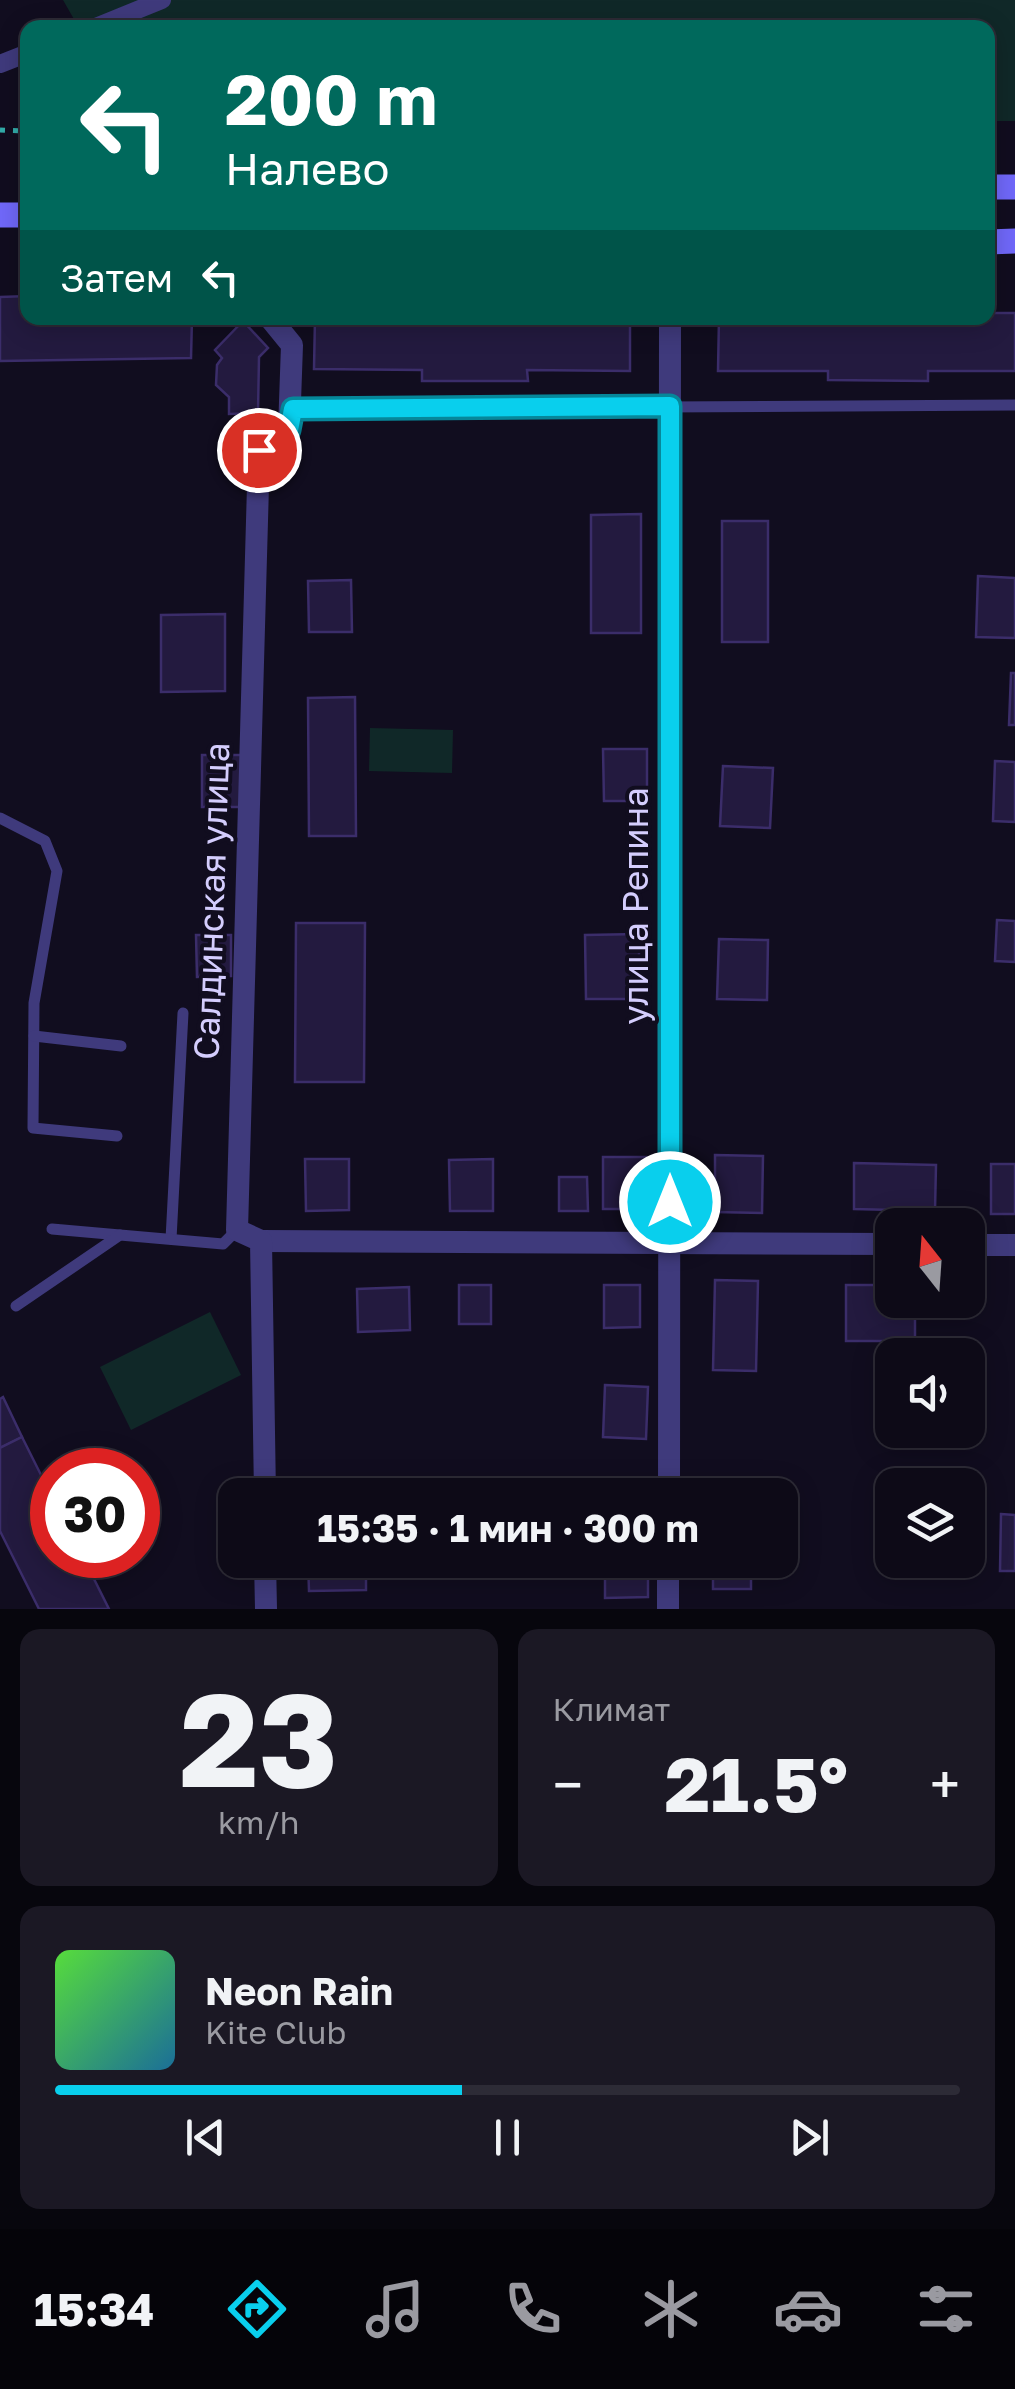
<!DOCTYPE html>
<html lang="ru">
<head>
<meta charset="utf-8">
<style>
	body { margin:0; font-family:"Golos Text",sans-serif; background:#1b1824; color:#f1f3f6; height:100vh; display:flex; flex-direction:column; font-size:38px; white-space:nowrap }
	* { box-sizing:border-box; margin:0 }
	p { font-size:32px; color:#9a9aa1 }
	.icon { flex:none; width:55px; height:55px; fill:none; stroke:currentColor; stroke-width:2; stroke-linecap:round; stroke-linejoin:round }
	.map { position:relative; height:1609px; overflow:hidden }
	.side { display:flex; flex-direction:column; gap:20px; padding:20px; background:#07060d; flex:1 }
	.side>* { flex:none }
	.guide { position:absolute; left:20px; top:20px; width:975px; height:305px; border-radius:20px; box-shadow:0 5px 25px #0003,0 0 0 2px #2d2b36; background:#00695c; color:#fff; overflow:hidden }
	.needle { width:65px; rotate:343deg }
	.controls { position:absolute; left:875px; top:1208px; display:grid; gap:20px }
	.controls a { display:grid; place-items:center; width:110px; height:110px; border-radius:20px; background:#0d0a17; box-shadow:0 5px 25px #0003,0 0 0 2px #2d2b36; font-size:50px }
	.speed { position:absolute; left:30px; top:1448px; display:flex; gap:20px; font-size:50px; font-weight:700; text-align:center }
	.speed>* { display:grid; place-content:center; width:130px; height:130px; border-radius:50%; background:#0d0a17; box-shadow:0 5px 25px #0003,0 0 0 2px #2d2b36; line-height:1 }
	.speed .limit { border:15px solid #d22; background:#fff; color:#111 }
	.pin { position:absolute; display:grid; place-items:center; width:85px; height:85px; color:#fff; margin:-42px; border:5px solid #fff; border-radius:50%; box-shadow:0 2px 10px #0007 }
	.me { position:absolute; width:110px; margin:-55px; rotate:0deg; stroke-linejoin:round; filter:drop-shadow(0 0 8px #0008) }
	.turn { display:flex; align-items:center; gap:35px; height:210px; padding:0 40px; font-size:45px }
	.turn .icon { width:130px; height:130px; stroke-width:2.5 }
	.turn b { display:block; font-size:70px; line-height:85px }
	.then { display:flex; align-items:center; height:95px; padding:0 40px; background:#0003; gap:20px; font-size:38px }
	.big { font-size:75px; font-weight:700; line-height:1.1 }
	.side .widget { flex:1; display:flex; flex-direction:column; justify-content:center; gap:15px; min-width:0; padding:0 35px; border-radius:20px; background:#1b1824 }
	.side .dial { align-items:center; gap:0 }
	.dial b { font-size:130px; line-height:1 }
	.song { display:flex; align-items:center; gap:30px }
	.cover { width:120px; height:120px; border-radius:15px; background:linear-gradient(135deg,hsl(110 70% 55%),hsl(200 70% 35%)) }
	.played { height:10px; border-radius:5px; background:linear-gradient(90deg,#09cfed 45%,#2d2b36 45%) }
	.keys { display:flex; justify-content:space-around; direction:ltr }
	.heat { display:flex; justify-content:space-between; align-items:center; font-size:55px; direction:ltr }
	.side .tiles { flex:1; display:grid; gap:20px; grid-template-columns:1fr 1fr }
	.widget:last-child { grid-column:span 2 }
	.trip { position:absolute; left:218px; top:1478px; width:580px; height:100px; border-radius:20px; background:#0d0a17; box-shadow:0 5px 25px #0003,0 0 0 2px #2d2b36; font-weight:700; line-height:100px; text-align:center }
	.tabs { display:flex; height:160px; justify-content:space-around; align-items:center; background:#050409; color:#9a9aa1 }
	.tabs .icon { width:70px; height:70px }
	.tabs .on { color:#09cfed }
	.tabs b { font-size:45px; color:#f1f3f6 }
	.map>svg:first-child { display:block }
</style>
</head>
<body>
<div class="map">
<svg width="1015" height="1609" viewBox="0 0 1015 1609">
	<rect width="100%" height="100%" fill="#110d1f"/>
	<!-- green -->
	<g fill="#102828">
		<polygon points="63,0 1015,0 1015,121 988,121 988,28 79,28"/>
		<polygon points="370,728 453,730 452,773 369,771"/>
		<polygon points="210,1312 241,1375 131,1430 100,1367"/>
	</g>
	<!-- building -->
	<g fill="#231a3f" stroke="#3b2d6a" stroke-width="2.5">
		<polygon points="28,296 28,318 192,318 191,358 0,361 0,297"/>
		<polygon points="988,313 1015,313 1015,371 928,371 928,381 828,380 828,371 718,371 719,318 926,322 926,318 988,318"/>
		<polygon points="315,318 524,322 524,318 630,318 630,371 527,370 528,381 422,381 422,370 314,369"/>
		<polygon points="243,321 268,348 259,357 258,413 229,414 229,397 216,385 217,365 222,358 215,350"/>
		<polygon points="641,514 641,633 591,633 591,515"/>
		<rect x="722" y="521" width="46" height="121"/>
		<polygon points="978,576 1015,578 1015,638 976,637"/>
		<polygon points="351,580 352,632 309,632 308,581"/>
		<polygon points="225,614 225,691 161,692 161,615"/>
		<polygon points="1011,673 1015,673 1015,725 1009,725"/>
		<polygon points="355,697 356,836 309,836 308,698"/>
		<polygon points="603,749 647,749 647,801 604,801"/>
		<rect x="202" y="755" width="43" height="52"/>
		<polygon points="995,761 1015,762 1015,822 993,821"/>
		<polygon points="723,766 773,768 770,828 720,826"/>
		<polygon points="997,920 1015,921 1015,962 995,961"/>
		<polygon points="296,923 365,923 364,1082 295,1082"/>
		<polygon points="639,934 639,999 586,999 585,935"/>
		<polygon points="196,935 231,935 231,976 197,977"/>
		<polygon points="719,939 768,940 767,1000 717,999"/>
		<polygon points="715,1155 763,1156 762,1213 715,1212"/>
		<rect x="603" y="1157" width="43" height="52"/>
		<polygon points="305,1159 349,1159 349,1210 306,1211"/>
		<polygon points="493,1159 493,1211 450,1211 449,1160"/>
		<polygon points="854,1163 936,1165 935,1211 854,1209"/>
		<rect x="991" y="1164" width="24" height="50"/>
		<polygon points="559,1177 587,1177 588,1211 559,1211"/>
		<polygon points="715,1280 758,1281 756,1371 713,1370"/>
		<rect x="459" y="1285" width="32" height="39"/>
		<polygon points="604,1285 640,1285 640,1327 604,1328"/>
		<polygon points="846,1285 892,1285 892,1300 915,1300 915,1341 846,1341"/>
		<polygon points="409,1287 410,1330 358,1332 357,1289"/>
		<polygon points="605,1385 648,1387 646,1439 603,1437"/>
		<polygon points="3,1397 22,1437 0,1448 0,1399"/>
		<polygon points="22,1437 52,1497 52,1555 82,1555 109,1609 39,1609 0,1531 0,1448"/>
		<polygon points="1001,1514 1015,1515 1015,1571 1000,1571"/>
		<polygon points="308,1560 366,1560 366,1590 309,1591"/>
		<polygon points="605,1560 648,1560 648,1597 605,1598"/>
		<rect x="713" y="1560" width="38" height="29"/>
	</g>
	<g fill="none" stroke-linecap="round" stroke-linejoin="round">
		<!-- path -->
		<polyline stroke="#32aca9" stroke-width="5" stroke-dasharray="5 8" stroke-linecap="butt" points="0,130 28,131"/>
		<!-- service -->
		<g stroke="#3f3a7c" stroke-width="11">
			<polyline points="293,409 1015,405"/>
			<polyline points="0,818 45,841 57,871 34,1003 33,1128 117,1136"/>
			<polyline points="34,1036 121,1046"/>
			<polyline points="52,1229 120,1235"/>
			<polyline points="171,1239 183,1013"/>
			<polyline points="16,1306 120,1235 223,1244 237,1230"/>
		</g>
		<!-- pedestrian -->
		<g stroke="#3f3a7c" stroke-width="18">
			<polyline points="93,28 162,0"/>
			<polyline points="0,64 28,53"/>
		</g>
		<!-- minor -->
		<g stroke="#3f3a7c" stroke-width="22">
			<polyline points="261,1241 892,1244"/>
			<polyline points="968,1245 1015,1245"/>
			<polyline points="265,1495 261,1241 237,1230 259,450 289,430 292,345 270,318"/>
			<polyline points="669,1495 670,318"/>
			<polyline points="265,1560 266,1609"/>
			<polyline points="668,1609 668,1560"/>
		</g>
		<!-- secondary -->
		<g stroke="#7068f9" stroke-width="25">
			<polyline points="988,187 1015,187"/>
			<polyline points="0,215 28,215"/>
			<polyline points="988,242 1015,241"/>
		</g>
	</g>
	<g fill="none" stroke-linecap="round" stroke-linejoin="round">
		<defs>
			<polyline id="route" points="259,450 289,430 293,409 670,406 670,1202"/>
		</defs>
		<!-- route casing -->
		<use href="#route" stroke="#06879a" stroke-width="25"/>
		<!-- route -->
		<use href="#route" stroke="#09cfed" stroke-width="18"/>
	</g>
	<g text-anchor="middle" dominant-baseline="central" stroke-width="8" stroke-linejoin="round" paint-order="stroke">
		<!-- street labels -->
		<g font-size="35" fill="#d4cdfd" stroke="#110d1f">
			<text transform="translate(211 901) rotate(-88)">Салдинская улица</text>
			<text transform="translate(635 906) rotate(-90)">улица Репина</text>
		</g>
	</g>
</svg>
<div class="controls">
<a><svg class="needle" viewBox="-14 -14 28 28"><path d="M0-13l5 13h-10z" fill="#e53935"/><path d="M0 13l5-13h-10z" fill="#9a9aa1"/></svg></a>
<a><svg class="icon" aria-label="sound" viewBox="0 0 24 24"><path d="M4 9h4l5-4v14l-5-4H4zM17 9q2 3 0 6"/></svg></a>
<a><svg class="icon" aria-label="layers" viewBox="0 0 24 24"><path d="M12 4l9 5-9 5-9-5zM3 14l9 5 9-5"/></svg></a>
</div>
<div class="speed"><div class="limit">30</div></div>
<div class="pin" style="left:259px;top:450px;background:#d93025"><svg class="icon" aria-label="arrive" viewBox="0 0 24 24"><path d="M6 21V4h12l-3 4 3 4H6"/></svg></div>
<svg class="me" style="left:670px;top:1202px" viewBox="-20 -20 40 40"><circle r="17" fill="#09cfed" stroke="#fff" stroke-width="3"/><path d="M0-11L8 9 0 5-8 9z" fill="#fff"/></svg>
<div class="trip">15:35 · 1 мин · 300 m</div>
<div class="guide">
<div class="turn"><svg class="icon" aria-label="left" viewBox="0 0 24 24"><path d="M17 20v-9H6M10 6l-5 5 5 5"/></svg><div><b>200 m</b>Налево</div></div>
<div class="then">Затем<svg class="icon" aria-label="left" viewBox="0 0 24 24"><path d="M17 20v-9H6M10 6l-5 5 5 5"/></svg></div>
</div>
</div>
<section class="side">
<div class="tiles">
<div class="widget dial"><b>23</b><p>km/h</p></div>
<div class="widget"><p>Климат</p>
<div class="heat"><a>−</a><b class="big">21.5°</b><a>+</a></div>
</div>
<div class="widget">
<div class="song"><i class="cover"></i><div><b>Neon Rain</b><p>Kite Club</p></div></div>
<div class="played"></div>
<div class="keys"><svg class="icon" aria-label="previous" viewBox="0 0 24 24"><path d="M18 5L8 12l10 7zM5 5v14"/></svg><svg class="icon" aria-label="pause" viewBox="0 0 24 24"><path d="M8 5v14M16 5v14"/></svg><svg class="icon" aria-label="next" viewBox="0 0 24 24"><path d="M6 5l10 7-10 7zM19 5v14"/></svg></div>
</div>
</div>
</section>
<nav class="tabs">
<b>15:34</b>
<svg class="icon on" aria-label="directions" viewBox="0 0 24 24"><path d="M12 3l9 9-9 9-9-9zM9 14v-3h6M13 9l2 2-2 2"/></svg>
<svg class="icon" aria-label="music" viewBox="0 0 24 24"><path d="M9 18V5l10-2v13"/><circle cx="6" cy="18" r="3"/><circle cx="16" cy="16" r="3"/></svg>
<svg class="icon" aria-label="phone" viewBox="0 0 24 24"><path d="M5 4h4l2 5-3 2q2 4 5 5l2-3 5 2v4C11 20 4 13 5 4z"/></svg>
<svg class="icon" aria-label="climate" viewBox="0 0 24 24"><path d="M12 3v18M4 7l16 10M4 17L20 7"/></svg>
<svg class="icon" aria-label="car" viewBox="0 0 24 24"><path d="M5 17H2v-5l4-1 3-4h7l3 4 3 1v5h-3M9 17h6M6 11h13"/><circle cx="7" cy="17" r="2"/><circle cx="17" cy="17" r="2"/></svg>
<svg class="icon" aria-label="filters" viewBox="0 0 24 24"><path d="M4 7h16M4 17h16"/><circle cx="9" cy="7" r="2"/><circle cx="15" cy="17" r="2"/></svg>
</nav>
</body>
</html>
